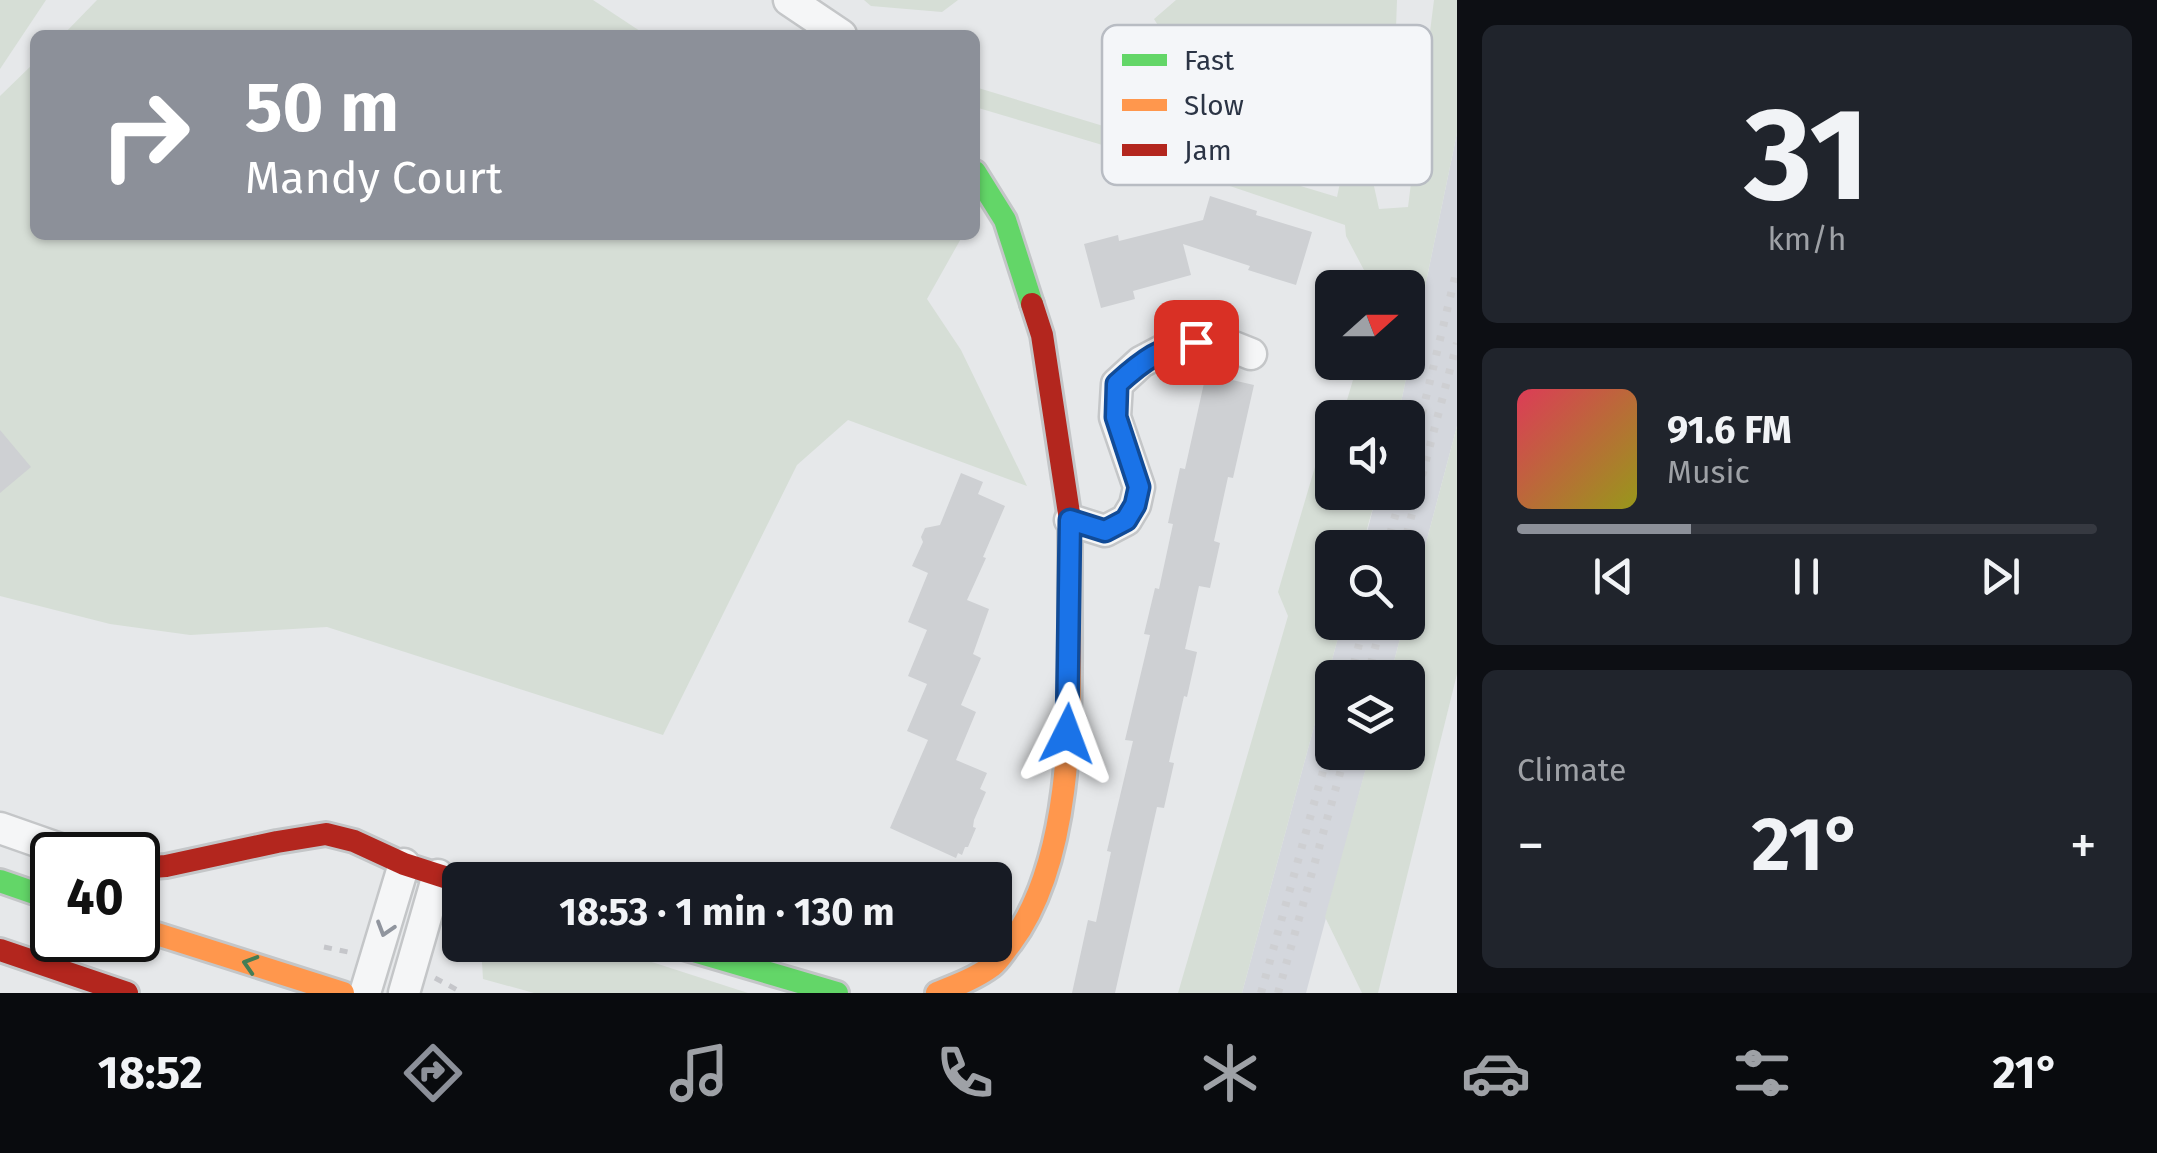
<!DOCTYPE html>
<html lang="en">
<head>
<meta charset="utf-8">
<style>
	body { margin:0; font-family:"Fira Sans",sans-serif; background:#20242c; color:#f1f3f6; height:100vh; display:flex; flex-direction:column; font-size:38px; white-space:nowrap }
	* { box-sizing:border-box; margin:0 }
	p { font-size:32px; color:#9ea1a6 }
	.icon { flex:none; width:55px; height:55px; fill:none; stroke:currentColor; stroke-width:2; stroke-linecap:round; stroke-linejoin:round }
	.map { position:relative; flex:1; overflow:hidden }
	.sheet { display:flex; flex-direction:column; gap:25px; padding:25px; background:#0d0f14; width:700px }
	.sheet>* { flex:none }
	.top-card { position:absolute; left:30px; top:30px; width:950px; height:210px; border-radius:15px; box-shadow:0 2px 8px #0004; background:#8c9099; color:#fff; overflow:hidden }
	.needle { width:65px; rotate:69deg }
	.buttons { position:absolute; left:1315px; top:270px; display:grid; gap:20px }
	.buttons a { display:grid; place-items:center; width:110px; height:110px; border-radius:15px; background:#171b24; box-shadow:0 2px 8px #0004; font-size:50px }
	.speed { position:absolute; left:30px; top:832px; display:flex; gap:20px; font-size:50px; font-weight:700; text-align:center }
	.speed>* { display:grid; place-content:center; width:130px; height:130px; border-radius:50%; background:#171b24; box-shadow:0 2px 8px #0004; line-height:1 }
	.speed .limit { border:5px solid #111; border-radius:15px; background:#fff; color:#111 }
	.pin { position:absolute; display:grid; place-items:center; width:85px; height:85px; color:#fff; margin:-42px; border-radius:20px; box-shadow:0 5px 15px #0006 }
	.me { position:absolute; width:110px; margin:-55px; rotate:3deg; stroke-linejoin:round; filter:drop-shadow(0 0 8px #0008) }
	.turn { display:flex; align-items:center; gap:35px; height:210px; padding:0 50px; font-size:45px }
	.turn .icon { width:130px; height:130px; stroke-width:2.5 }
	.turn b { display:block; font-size:70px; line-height:85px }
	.big { font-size:75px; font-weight:700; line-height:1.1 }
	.sheet .card { flex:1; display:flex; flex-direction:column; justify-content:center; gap:15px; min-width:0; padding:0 35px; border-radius:15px; background:#20242c }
	.sheet .dial { align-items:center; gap:0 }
	.dial b { font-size:130px; line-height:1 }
	.song { display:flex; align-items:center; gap:30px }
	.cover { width:120px; height:120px; border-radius:15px; background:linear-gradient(135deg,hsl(350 70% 55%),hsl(60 70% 35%)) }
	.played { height:10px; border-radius:5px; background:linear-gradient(90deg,#8c9099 30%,#363941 30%) }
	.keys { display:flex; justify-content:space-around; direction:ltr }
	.heat { display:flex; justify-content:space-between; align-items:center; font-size:55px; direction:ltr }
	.trip { position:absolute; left:442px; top:862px; width:570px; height:100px; border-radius:15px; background:#171b24; box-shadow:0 2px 8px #0004; font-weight:700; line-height:100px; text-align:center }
	.dock { display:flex; height:160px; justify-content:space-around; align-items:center; background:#090b0e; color:#9ea1a6 }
	.dock .icon { width:70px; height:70px }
	.dock .current { color:#8c9099 }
	.dock b { font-size:45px; color:#f1f3f6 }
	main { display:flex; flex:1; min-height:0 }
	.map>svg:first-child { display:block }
</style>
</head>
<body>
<main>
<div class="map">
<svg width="1457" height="993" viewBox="0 0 1457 993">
	<rect width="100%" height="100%" fill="#e6e8ea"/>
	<!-- built -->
	<g fill="#d4d7dd">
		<polygon points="1457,133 1457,426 1408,611 1408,548 1363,548 1377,493 1408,492 1408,418 1398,417"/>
		<polygon points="1342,623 1404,623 1390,677 1332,678 1332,752 1370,753 1306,993 1242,993"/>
	</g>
	<!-- green -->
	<g fill="#d6ded6">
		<polygon points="0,0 46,0 0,69"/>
		<polygon points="97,0 593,0 646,35 63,35"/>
		<polygon points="864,0 958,0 942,12 871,6"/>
		<polygon points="1176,0 1397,0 1391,167 1370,168 1379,209 1408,207 1434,0 1457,0 1457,133 1398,417 1342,417 1358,363 1408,362 1408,288 1362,287 1365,272 1346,236 1345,225 1156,161 975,107 975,87 1337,197 1358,97 1338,67 1224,56 1212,36 1169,43 1154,19"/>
		<polygon points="35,62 35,235 963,235 927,299 961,350 1027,486 848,420 797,465 663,735 327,627 190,635 110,624 0,596 0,96"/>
		<polygon points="1457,426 1457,674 1378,993 1362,993 1325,917 1370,753 1408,752 1408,678 1390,677 1404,623 1408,622 1408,611"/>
		<polygon points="1332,427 1332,492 1377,493 1362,547 1332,548 1332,622 1342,623 1242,993 1178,993 1288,616 1278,592 1325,433"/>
		<polygon points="481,945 599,945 748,993 534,993 483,979"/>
	</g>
	<!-- building -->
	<g fill="#ced0d3">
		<polygon points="1210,196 1257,211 1256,215 1312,232 1296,285 1248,270 1250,266 1183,244 1191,275 1133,291 1135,299 1101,308 1084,244 1118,235 1119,241 1203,220"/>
		<polygon points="1206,374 1254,385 1233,478 1228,477 1214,541 1220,543 1210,588 1199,586 1185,649 1197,652 1187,697 1184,696 1169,762 1174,763 1164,808 1157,807 1115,993 1072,993 1088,920 1096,922 1111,852 1107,851 1133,741 1125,740 1150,635 1144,634 1155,588 1159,589 1173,524 1168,523 1180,468 1185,469"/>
		<polygon points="0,430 31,467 0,493"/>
		<polygon points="961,473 983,482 978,494 1005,506 983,557 986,558 967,600 989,609 973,654 981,658 961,705 976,712 956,760 987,773 980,789 986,792 974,820 973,827 976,828 968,847 965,847 962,855 958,853 956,858 890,828 928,740 907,731 927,684 908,676 927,630 908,622 928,573 912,566 923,542 921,537 925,528 940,525"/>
	</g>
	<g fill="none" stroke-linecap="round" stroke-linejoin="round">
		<defs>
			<g id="street">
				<polyline points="789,0 841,35"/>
				<polyline points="1070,520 1105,531 1126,520 1135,505 1139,487 1115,417 1117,384 1141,362 1175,344 1216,340 1251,354"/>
				<polyline points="0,828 77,855"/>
				<polyline points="365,993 404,864"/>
				<polyline points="404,993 438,875"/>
			</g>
			<g id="fast">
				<polyline points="975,172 1005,220 1032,304"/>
				<polyline points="0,881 52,899"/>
				<polyline points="673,945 837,993"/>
			</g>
			<g id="slow">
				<polyline points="138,928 343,993"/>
				<path d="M 937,993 C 955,986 976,978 992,966 C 999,961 1005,950 1011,943 C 1080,851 1069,683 1070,572"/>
			</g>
			<g id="jam">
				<polyline points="1032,304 1042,335 1070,520 1070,572"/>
				<polyline points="138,868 166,866 277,842 326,834 354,841 404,864 460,882"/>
				<polyline points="0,950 127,993"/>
			</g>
		</defs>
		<!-- street casing -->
		<use href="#street" stroke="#c4c6c8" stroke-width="35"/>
		<!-- fast casing -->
		<use href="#fast" stroke="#c4c6c8" stroke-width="28"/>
		<!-- slow casing -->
		<use href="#slow" stroke="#c4c6c8" stroke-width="28"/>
		<!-- jam casing -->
		<use href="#jam" stroke="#c4c6c8" stroke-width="28"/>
		<!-- path -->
		<g stroke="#c5c6ca" stroke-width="5" stroke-dasharray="8 8" stroke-linecap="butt">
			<polyline points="324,947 348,952"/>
			<polyline points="435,978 463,993"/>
		</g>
		<!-- street -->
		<use href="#street" stroke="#f5f6f7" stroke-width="30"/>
		<!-- fast -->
		<use href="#fast" stroke="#63d668" stroke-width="22"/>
		<!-- slow -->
		<use href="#slow" stroke="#ff974d" stroke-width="22"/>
		<!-- jam -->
		<use href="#jam" stroke="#b3261e" stroke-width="22"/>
		<!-- rail -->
		<g stroke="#cecfd2" stroke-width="8" stroke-dasharray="5 10" stroke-linecap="butt">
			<polyline points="1408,472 1457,269"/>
			<polyline points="1386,548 1402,492"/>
			<polyline points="1403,548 1457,343"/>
			<polyline points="1350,678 1365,622"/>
			<polyline points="1367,678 1382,622"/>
			<polyline points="1261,993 1332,739"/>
			<polyline points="1278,993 1346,752"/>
		</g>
	</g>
	<!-- one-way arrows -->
	<defs><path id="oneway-chevron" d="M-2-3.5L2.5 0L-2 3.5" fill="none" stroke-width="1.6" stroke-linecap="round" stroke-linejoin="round" transform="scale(2.5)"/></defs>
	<use stroke="#90959e" href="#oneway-chevron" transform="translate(385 929) rotate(107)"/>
	<use stroke="#447d55" href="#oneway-chevron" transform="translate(250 964) rotate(-163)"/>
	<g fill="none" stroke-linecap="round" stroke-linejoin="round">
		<defs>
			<path id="route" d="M 1067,734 L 1070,520 L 1105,531 L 1126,520 L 1135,505 L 1139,487 L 1116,417 L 1117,384 C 1141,362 1163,345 1196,342"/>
		</defs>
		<!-- route casing -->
		<use href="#route" stroke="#114b97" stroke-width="25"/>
		<!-- route -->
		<use href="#route" stroke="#1a73e8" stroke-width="18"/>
	</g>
	<!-- legend -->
	<rect x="1102" y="25" width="330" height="160" rx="15" fill="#f4f6f9" stroke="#b8bcc3" stroke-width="2.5"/>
	<rect x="1122" y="54" width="45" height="12" fill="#63d668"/>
	<rect x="1122" y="99" width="45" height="12" fill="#ff974d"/>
	<rect x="1122" y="144" width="45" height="12" fill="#b3261e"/>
	<g font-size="28" fill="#2b3445">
		<text x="1184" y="70">Fast</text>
		<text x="1184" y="115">Slow</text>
		<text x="1184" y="160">Jam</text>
	</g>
</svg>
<div class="buttons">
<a><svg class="needle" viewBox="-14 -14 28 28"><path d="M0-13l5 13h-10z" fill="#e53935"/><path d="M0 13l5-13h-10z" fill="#9ea1a6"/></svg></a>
<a><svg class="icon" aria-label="sound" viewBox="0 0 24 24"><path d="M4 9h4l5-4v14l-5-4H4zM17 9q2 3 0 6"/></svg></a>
<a><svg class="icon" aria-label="search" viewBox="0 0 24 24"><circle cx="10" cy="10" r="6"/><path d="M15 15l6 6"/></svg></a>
<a><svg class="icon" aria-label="layers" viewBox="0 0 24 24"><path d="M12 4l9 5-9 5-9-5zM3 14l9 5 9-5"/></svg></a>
</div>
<div class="speed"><div class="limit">40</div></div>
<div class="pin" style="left:1196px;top:342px;background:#d93025"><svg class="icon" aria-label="arrive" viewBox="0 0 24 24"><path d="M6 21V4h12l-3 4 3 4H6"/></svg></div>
<svg class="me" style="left:1067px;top:734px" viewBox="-20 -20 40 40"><path d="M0-17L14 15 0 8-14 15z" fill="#1a73e8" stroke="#fff" stroke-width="4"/></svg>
<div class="trip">18:53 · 1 min · 130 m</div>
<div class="top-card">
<div class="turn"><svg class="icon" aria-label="right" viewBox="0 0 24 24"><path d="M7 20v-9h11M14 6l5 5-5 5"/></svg><div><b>50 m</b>Mandy Court</div></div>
</div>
</div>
<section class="sheet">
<div class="card dial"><b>31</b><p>km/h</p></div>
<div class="card">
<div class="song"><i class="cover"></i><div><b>91.6 FM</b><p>Music</p></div></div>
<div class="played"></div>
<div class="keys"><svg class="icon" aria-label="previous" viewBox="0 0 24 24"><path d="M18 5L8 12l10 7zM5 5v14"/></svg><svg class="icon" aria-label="pause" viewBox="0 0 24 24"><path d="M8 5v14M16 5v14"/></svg><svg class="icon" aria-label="next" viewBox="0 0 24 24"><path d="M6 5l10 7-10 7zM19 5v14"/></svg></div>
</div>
<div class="card"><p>Climate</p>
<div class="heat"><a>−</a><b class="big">21°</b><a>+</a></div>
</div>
</section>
</main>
<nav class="dock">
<b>18:52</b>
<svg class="icon current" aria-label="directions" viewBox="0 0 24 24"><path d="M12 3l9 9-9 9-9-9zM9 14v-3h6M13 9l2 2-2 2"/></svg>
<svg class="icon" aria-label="music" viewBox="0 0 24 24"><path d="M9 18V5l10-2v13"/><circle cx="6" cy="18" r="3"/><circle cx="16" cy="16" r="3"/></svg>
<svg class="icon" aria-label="phone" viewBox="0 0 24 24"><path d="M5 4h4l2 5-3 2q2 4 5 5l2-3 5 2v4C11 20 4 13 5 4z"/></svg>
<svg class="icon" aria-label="climate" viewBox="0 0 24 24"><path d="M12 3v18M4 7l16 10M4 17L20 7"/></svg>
<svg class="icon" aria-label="car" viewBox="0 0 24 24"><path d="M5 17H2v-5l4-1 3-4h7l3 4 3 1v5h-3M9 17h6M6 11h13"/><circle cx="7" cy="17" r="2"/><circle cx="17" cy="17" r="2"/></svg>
<svg class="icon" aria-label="filters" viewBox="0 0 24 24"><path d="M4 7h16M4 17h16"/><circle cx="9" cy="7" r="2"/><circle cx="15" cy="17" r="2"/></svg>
<b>21°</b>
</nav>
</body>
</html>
